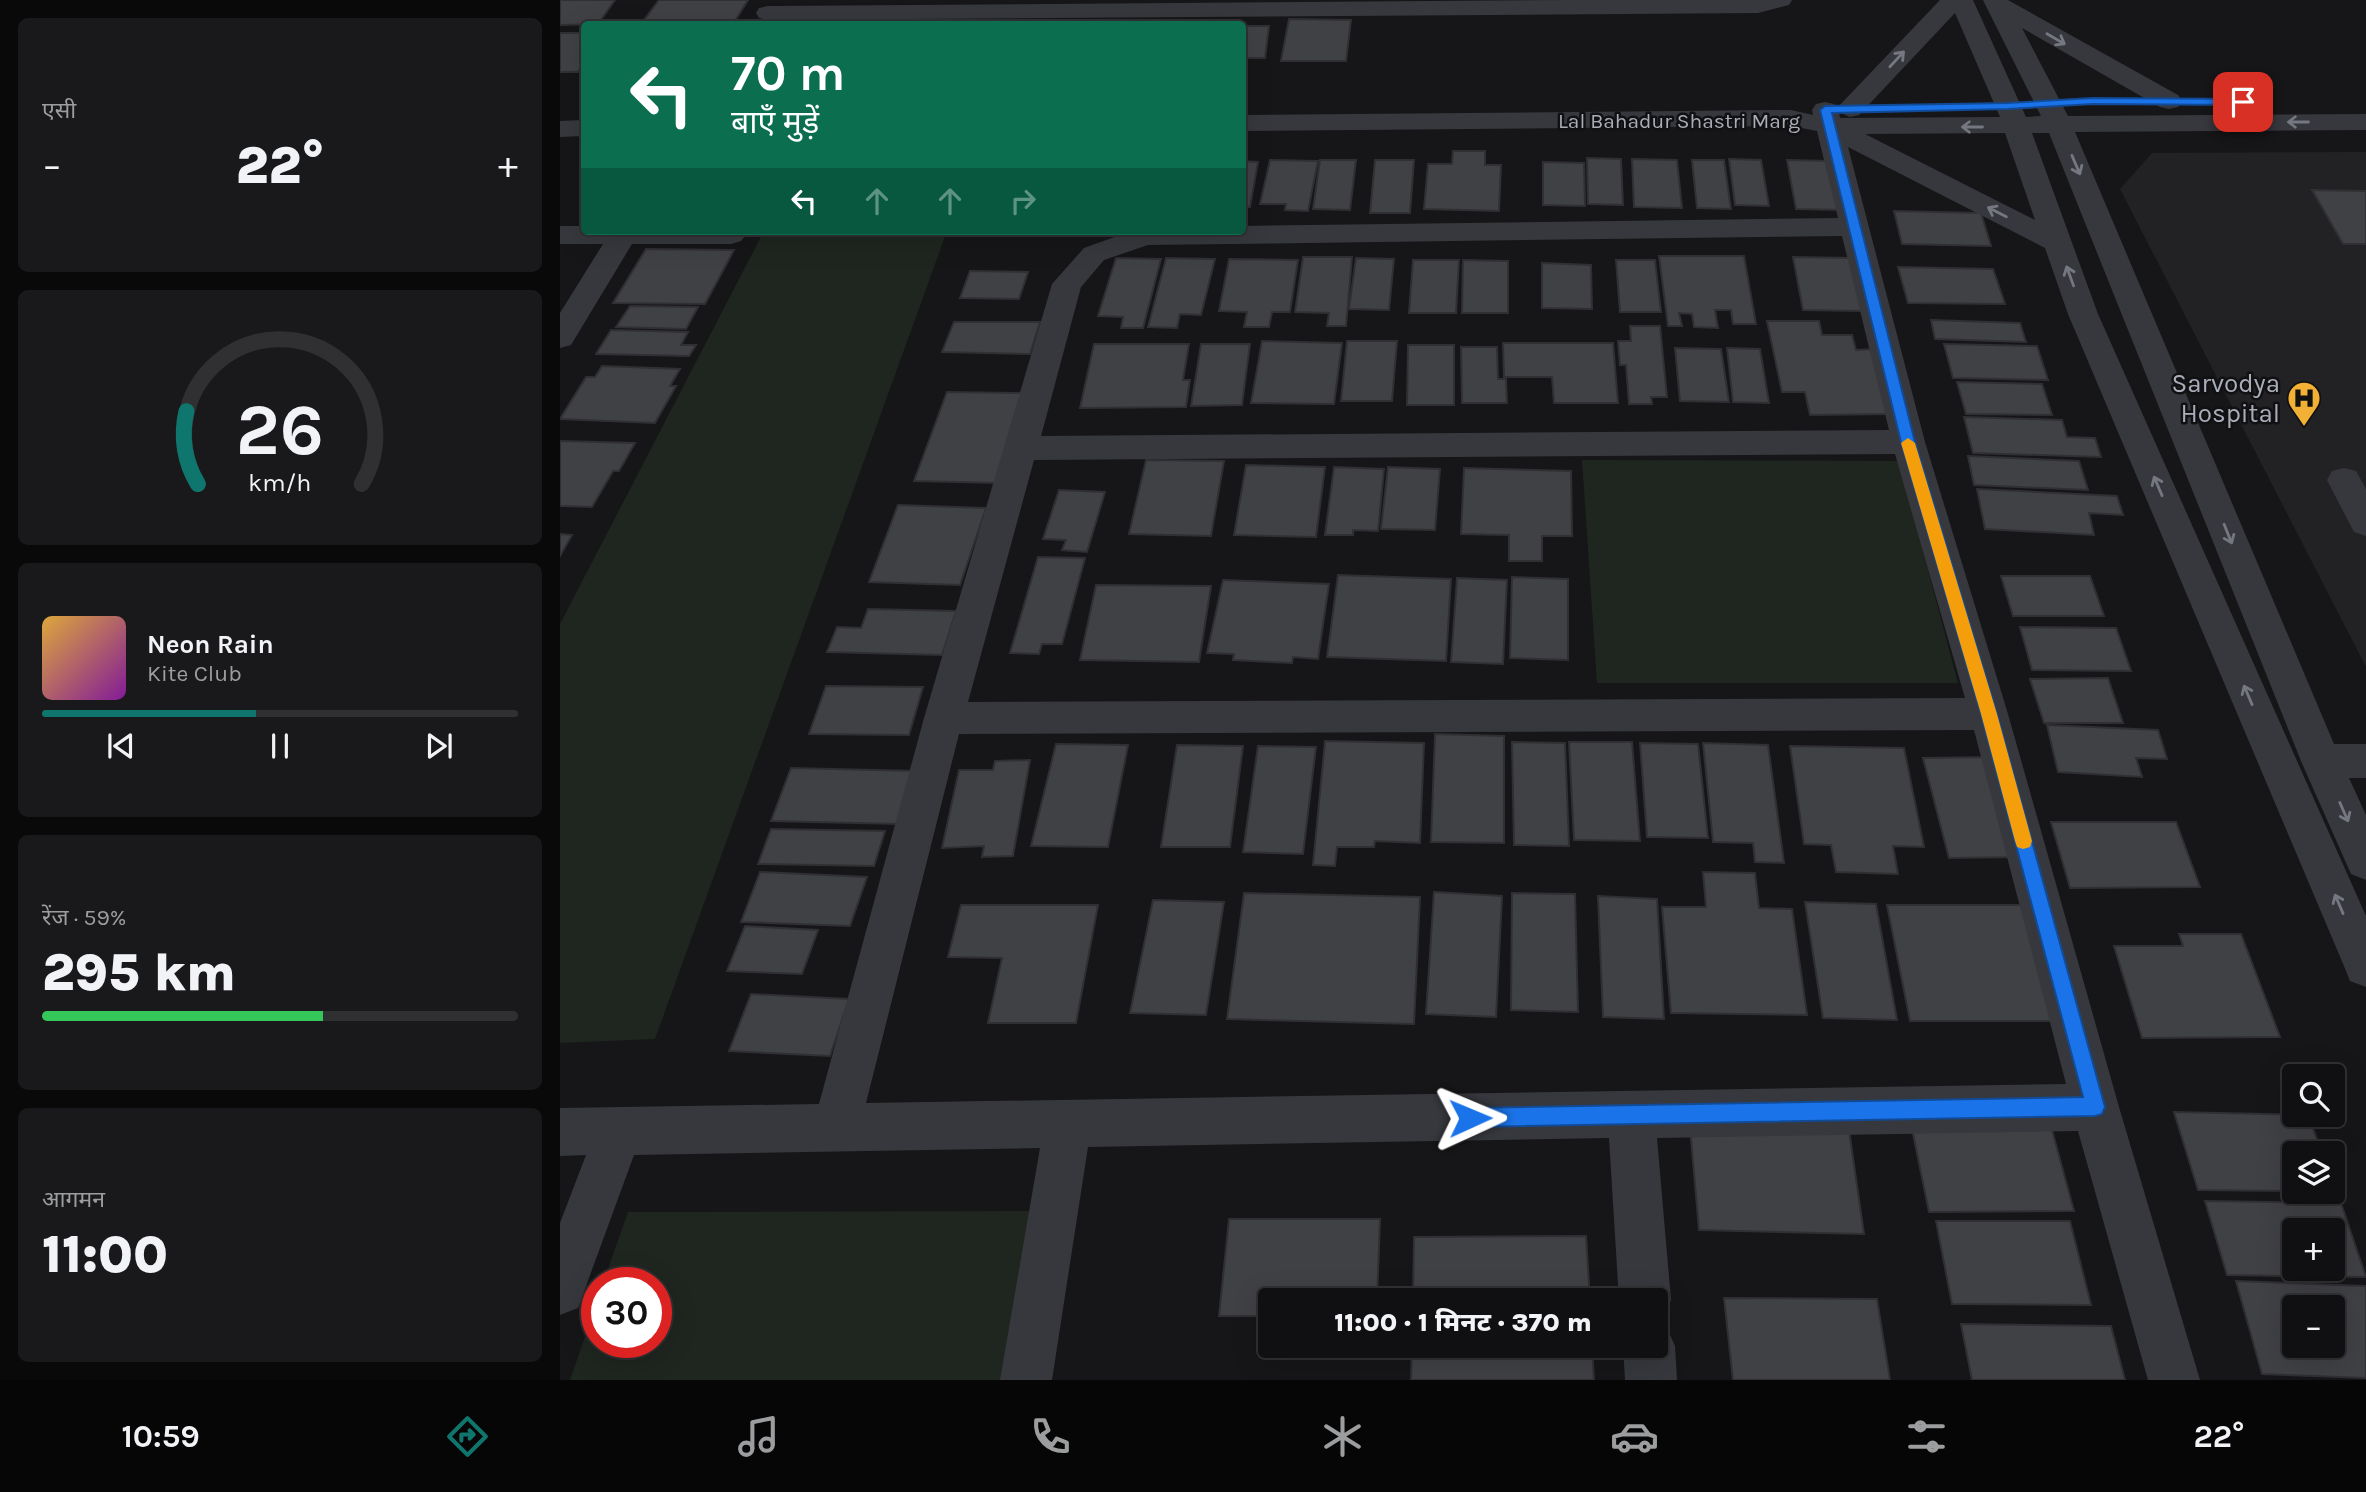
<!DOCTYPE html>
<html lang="hi">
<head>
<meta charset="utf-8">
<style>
	body { margin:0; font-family:Karla,"Noto Sans Devanagari",sans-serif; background:#19191b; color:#f1f3f6; height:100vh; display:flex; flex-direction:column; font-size:26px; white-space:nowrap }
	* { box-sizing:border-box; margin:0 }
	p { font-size:23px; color:#9c9d9f }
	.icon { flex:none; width:38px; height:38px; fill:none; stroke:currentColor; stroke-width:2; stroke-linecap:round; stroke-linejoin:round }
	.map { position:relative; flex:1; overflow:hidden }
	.panel { display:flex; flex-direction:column; gap:18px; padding:18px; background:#09090a; width:560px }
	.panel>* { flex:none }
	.hud { position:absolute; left:21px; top:21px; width:665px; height:214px; border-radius:7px; box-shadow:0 7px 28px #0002,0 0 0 2px #303032; background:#0b6e4f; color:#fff; overflow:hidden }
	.fabs { position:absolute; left:1722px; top:1064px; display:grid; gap:14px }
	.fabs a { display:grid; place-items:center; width:63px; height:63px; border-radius:7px; background:#101012; box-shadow:0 7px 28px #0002,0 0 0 2px #303032; font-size:35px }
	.speed { position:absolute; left:21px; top:1267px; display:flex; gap:14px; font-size:35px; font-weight:700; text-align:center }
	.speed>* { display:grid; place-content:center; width:91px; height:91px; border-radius:50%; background:#101012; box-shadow:0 7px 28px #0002,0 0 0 2px #303032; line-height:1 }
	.speed .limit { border:10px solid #d22; background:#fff; color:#111 }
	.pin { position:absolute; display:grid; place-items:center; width:60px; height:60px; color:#fff; margin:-30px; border-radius:14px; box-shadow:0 4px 10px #0006 }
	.me { position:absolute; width:77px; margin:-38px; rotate:89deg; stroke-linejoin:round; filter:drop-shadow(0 0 5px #0008) }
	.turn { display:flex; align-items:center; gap:24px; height:147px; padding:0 35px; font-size:32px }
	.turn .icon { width:91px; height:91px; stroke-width:2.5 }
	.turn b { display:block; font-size:49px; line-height:60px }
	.lanes { display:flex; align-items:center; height:66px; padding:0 35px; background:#0003; justify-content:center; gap:35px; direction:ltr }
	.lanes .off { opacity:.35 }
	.big { font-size:52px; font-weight:800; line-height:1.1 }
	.panel .widget { flex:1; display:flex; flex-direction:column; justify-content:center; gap:10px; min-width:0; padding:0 24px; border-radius:10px; background:#19191b }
	.panel .dial { align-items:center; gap:0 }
	.dial svg { height:182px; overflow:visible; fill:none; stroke:#303032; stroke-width:7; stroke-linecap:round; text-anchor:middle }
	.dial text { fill:#f1f3f6; stroke:none }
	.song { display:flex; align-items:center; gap:21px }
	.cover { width:84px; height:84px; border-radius:10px; background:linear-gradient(135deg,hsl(40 70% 55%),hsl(290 70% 35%)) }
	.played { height:7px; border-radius:4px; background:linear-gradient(90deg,#0f766e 45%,#303032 45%) }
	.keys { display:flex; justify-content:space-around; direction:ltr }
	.heat { display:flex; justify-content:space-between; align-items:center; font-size:38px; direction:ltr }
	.charge { height:10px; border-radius:5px; background:linear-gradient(90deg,#34c759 59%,#303032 0) }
	.trip { position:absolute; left:698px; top:1288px; width:410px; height:70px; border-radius:7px; background:#101012; box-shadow:0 7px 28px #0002,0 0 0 2px #303032; font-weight:800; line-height:70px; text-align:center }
	.menu { display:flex; height:112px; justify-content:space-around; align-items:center; background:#060607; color:#9c9d9f }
	.menu .icon { width:49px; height:49px }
	.menu .current { color:#0f766e }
	.menu b { font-size:32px; color:#f1f3f6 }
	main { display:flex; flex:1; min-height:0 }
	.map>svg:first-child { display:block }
</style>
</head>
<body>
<main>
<section class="panel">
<div class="widget"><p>एसी</p>
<div class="heat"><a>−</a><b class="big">22°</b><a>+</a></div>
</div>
<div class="widget dial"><svg viewBox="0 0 100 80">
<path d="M14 69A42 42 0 1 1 86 69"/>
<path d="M14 69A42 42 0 0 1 9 37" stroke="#0f766e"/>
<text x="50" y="56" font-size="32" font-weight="700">26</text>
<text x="50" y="72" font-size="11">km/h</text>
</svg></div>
<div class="widget">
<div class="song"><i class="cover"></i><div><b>Neon Rain</b><p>Kite Club</p></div></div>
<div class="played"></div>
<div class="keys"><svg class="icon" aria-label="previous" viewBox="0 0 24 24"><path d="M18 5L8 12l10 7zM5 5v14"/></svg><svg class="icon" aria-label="pause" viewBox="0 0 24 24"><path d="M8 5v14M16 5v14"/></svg><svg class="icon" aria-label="next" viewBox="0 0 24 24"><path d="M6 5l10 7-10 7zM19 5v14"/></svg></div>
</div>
<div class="widget"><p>रेंज · 59%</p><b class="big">295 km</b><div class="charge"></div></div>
<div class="widget"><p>आगमन</p><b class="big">11:00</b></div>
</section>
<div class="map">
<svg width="1806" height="1380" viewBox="0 0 1806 1380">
	<rect width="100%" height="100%" fill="#161618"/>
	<!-- built -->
	<polygon fill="#222225" points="1806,152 1806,667 1560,189 1592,153"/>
	<!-- green -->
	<g fill="#1e261f">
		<polygon points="204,231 387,231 95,1039 0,1043 0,624"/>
		<polygon points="1022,460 1339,461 1398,683 1037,683"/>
		<polygon points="474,1211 444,1380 10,1380 37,1302 37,1342 96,1342 96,1283 43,1283 68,1212"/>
	</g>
	<!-- building -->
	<g fill="#404145" stroke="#303034" stroke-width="2" fill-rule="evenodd">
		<polygon points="0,0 55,0 38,24 0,25"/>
		<polygon points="99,0 188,0 173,24 81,24"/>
		<polygon points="255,18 320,19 317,24 251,24"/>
		<polygon points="729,19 791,20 786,61 721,61"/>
		<polygon points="559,20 614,20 613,24 557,24"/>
		<polygon points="682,26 709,26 705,58 682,58"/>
		<polygon points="0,33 24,33 24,62 18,72 0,72"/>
		<polygon points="893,151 925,151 925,165 941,165 939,211 864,209 868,164 892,164"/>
		<polygon points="1027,158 1061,159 1063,205 1028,204"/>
		<polygon points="1072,159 1117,160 1122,208 1074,207"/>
		<polygon points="1169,159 1201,160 1209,206 1175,205"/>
		<polygon points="710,160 758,161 748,211 725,210 726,204 700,204"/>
		<polygon points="760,160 796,160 790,210 753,209"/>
		<polygon points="815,160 854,160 850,213 810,213"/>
		<polygon points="1132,160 1164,160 1171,209 1137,208"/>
		<polygon points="1227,160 1271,161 1281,210 1236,209"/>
		<polygon points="682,161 698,162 690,207 682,207"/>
		<polygon points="983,162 1024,163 1025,206 983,205"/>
		<polygon points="1752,190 1806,191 1806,244 1783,244"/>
		<polygon points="1334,211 1421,213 1431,246 1342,244"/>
		<polygon points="86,249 174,250 145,304 53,303"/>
		<polygon points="1099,256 1184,256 1196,324 1173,324 1171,310 1155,310 1158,328 1134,327 1132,314 1119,313 1122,326 1108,326"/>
		<polygon points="743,257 792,257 786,326 767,326 769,313 735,312"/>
		<polygon points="1233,257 1290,258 1302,311 1243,310"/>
		<polygon points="556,258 601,259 583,328 561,328 563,317 538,316"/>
		<polygon points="606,258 655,259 641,315 620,314 617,328 588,327"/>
		<polygon points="796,258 834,259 829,310 789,309"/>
		<polygon points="669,259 738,260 730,312 712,312 709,327 684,327 687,312 659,311"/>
		<polygon points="853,260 899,260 896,313 849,313"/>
		<polygon points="903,260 948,261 948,313 902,313"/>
		<polygon points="1056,260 1095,260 1101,312 1060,312"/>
		<polygon points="982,263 1031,265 1032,309 982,308"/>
		<polygon points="1338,267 1433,269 1445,304 1348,303"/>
		<polygon points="410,271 468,272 459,299 400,298"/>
		<polygon points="70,306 138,307 126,329 56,327"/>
		<polygon points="1371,320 1460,323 1466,342 1375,339"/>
		<polygon points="1207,321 1259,321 1262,335 1292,335 1296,350 1316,349 1332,414 1250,415 1245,392 1222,392"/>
		<polygon points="394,322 480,322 470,354 382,352"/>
		<polygon points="1070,326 1100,326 1107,397 1091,397 1092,404 1069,404 1066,365 1060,365 1058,341 1071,341"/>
		<polygon points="51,330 128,332 121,345 136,345 129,356 36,354"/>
		<polygon points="702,341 782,343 774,404 691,403"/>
		<polygon points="787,341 837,341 832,401 781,401"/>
		<polygon points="943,343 1053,343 1058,403 994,403 992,377 944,377"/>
		<polygon points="534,344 629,344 623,380 630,380 626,407 520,408"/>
		<polygon points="641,344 690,344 682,405 631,406"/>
		<polygon points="1384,344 1477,346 1488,380 1393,378"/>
		<polygon points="848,345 894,345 894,405 847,405"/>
		<polygon points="901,347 937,347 938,379 946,379 947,403 902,403"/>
		<polygon points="1115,348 1161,349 1169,402 1120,401"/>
		<polygon points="1167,348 1200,349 1209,403 1173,402"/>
		<polygon points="42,366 120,369 110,386 116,386 95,423 0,419 26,377 35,377"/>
		<polygon points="1397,382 1482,384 1492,415 1406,414"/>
		<polygon points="387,392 468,393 439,483 354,481"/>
		<polygon points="1404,417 1502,420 1507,437 1535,438 1541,457 1413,453"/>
		<polygon points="0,441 75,443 59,471 53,471 32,507 0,506"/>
		<polygon points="1408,456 1519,461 1528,490 1414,485"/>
		<polygon points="586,460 664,461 651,536 569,534"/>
		<polygon points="686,465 765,467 756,537 674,535"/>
		<polygon points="774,467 824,469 818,531 793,530 793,535 765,535"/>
		<polygon points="828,467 880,469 875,530 821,529"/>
		<polygon points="904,468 1011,471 1012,536 982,536 982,561 949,561 949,535 901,534"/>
		<polygon points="1417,489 1557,496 1563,515 1529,513 1534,535 1425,529"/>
		<polygon points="499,490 545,492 527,552 502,550 506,540 483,539"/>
		<polygon points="338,505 426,508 400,585 309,582"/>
		<polygon points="0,534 12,535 0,556"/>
		<polygon points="478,557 525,558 502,644 482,644 479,654 450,653"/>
		<polygon points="778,575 891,579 886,661 767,657"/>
		<polygon points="1441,576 1530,576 1544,616 1453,616"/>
		<polygon points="952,577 1008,579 1008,660 950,658"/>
		<polygon points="897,578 947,580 943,664 891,662"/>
		<polygon points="663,580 769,584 758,659 733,657 732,663 673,660 674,654 647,653"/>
		<polygon points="536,585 651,586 639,662 520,660"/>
		<polygon points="308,609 396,611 382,655 267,652 277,627 301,628"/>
		<polygon points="1460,627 1556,628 1571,671 1472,670"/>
		<polygon points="1548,678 1563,723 1484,723 1470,679"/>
		<polygon points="266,686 363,687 349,735 249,734"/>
		<polygon points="1487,725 1598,730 1607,759 1576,758 1582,777 1498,772"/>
		<polygon points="875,734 944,736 944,843 871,842"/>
		<polygon points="765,741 864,743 860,843 815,841 814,847 777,847 775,866 753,865"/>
		<polygon points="952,742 1005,743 1009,846 954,845"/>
		<polygon points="1009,742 1072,742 1080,841 1014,840"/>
		<polygon points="1080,743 1138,744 1148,838 1087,837"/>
		<polygon points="1143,743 1208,745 1224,863 1195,862 1193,843 1153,842"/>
		<polygon points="496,744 568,745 548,847 471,846"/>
		<polygon points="617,745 683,746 670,847 601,847"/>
		<polygon points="698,746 756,747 743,854 683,852"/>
		<polygon points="1230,746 1344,748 1364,847 1333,846 1338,874 1276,872 1271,845 1244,844"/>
		<polygon points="1432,757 1461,857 1389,858 1363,758"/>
		<polygon points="470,760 453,856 422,857 424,846 382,848 399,770 433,770 435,761"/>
		<polygon points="231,768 356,771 340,824 211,821"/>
		<polygon points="1491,822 1616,822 1640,887 1510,888"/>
		<polygon points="211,829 325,831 314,866 198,864"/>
		<polygon points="200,872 307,877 290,926 181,922"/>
		<polygon points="1143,872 1195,873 1199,908 1232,909 1247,1015 1111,1013 1102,907 1146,907"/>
		<polygon points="874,892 942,896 936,1017 866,1014"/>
		<polygon points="684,893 860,897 854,1024 667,1019"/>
		<polygon points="952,893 1015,894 1018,1012 951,1010"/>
		<polygon points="1038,896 1097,899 1104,1019 1043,1017"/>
		<polygon points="593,900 664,902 646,1015 570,1013"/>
		<polygon points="1245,902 1316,904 1337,1020 1263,1018"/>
		<polygon points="401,905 538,905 516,1023 428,1023 442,958 388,957"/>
		<polygon points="1327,905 1465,905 1496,1021 1350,1021"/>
		<polygon points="185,926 258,930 242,974 167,971"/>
		<polygon points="1619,934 1681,934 1720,1037 1582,1038 1554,946 1623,946"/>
		<polygon points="191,994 289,999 270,1056 169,1051"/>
		<polygon points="1614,1112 1748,1115 1762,1153 1734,1153 1734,1191 1638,1190"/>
		<polygon points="1350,1119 1489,1119 1514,1211 1369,1212"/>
		<polygon points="1130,1127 1289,1130 1304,1234 1139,1230"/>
		<path d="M 1645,1201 L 1781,1203 L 1806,1277 L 1667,1275 ZM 1734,1230 L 1773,1230 L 1773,1269 L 1734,1269 Z"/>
		<polygon points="669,1219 820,1219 817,1300 710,1300 710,1316 659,1316"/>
		<polygon points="1376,1221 1510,1221 1531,1305 1392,1304"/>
		<polygon points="1026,1236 1030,1300 853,1300 854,1237"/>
		<path d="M 1676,1281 L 1806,1286 L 1806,1378 L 1702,1374 ZM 1734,1307 L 1773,1307 L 1773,1346 L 1734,1346 Z"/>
		<polygon points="1164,1298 1317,1299 1330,1380 1173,1380"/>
		<polygon points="1401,1324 1551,1326 1565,1380 1412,1380"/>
		<polygon points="852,1346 1032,1346 1034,1380 851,1380"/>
	</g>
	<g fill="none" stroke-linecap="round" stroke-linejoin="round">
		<!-- minor -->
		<g fill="#37383d" fill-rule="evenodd">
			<polygon points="1011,0 1232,0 1229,5 1198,13 208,20 199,18 196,13 199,8 208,6"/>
			<path d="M 1380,0 L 1413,0 L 1466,117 L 1481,116 L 1423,0 L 1448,0 L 1618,95 L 1622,101 L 1618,107 L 1609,109 L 1600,107 L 1462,28 L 1508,116 L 1806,114 L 1806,130 L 1515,132 L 1774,744 L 1806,744 L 1806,778 L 1789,778 L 1806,815 L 1806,880 L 1791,874 L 1741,761 L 1489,133 L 1472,133 L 1538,314 L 1806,916 L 1806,987 L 1790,981 L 1784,966 L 1508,314 L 1485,248 L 1288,147 L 1365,442 L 1448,714 L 1559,1107 L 1640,1380 L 1588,1380 L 1518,1131 L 1097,1138 L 1111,1300 L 1103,1318 L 1096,1321 L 1096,1300 L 1059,1300 L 1049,1138 L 528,1147 L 492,1380 L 440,1380 L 480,1148 L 74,1155 L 18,1308 L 0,1315 L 0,1223 L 26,1155 L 0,1156 L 0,1108 L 259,1104 L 364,718 L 492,284 L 524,248 L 571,231 L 682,231 L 682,226 L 1278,218 L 1257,131 L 1231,126 L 682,131 L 682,115 L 1231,110 L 1253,115 L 1252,110 L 1256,104 L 1265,102 L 1274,104 L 1277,108 ZM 1395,13 L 1440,117 L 1280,118 L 1279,112 L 1290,117 L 1299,115 ZM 1445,133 L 1475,220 L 1305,134 ZM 1282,236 L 1329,430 L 481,436 L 521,287 L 544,260 L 588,245 ZM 1335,454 L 1405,698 L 408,702 L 474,460 ZM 1414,730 L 1506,1084 L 306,1103 L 399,734 Z"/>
			<polygon points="24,120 24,136 0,137 0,121"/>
			<polygon points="0,226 24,226 24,231 183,231 186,235 181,241 171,244 72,244 11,345 0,348 0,313 43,244 0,244"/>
			<polygon points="1784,468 1796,471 1806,489 1806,536 1794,532 1767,480 1772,471"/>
			<polygon points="1096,1323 1107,1328 1115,1346 1117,1380 1065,1380 1063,1346 1096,1346"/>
		</g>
	</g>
	<!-- one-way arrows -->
	<defs><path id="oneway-shaft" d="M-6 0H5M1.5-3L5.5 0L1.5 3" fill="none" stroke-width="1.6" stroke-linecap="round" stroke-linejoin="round" transform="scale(1.75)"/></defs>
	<g stroke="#757881">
		<use href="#oneway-shaft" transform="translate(1496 39) rotate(30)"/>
		<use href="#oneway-shaft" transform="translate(1337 59) rotate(-47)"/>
		<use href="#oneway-shaft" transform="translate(1738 122) rotate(-180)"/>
		<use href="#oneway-shaft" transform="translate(1412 127) rotate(-180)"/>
		<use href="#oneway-shaft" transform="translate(1516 165) rotate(67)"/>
		<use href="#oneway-shaft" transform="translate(1437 212) rotate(-153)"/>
		<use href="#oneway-shaft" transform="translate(1510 276) rotate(-110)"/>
		<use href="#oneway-shaft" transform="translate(1598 486) rotate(-113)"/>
		<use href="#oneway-shaft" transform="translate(1668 534) rotate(68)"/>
		<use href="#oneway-shaft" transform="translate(1688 695) rotate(-113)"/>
		<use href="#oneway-shaft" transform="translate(1784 812) rotate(66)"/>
		<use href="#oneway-shaft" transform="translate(1779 904) rotate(-113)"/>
	</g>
	<!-- route -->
	<polygon fill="#1a73e8" stroke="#114b97" stroke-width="2" points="1533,98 1683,99 1688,102 1683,105 1533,104 1448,109 1272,113 1355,442 1437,714 1545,1107 1542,1114 1535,1116 910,1127 903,1125 900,1118 903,1111 910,1108 1523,1097 1421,714 1341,442 1260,110 1265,106 1448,103"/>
	<!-- slow -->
	<polygon fill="#f59e0b" points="1348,438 1355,443 1437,714 1472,841 1470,847 1463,849 1457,847 1455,841 1421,714 1341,443"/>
	<!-- icons -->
	<defs>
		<symbol id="hospital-pin" viewBox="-11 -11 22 30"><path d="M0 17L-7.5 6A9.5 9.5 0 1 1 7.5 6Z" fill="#f2b134" stroke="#111113"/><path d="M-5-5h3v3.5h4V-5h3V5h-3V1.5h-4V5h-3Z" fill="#111"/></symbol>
	</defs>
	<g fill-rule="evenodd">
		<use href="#hospital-pin" x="1725" y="379" width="38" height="52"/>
	</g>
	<g text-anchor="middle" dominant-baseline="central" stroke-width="5" stroke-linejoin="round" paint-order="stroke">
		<!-- far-street labels -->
		<g font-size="21" fill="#a8adb8" stroke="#111113">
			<text x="1119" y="121">Lal Bahadur Shastri Marg</text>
		</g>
		<!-- poi labels -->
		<g font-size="26" fill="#a8adb8" stroke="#111113" text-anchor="end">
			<text x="1720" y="383">Sarvodya<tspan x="1720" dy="30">Hospital</tspan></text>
		</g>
	</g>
</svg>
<div class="fabs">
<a><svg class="icon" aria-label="search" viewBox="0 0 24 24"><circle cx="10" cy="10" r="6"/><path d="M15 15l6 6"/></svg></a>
<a><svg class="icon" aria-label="layers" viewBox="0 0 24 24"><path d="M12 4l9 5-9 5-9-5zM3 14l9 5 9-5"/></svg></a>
<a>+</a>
<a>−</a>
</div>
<div class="speed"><div class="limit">30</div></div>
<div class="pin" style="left:1683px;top:102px;background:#d93025"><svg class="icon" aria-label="arrive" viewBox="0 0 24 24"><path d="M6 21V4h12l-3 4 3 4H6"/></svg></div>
<svg class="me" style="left:910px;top:1118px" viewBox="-20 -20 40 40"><path d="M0-17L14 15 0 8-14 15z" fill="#1a73e8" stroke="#fff" stroke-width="4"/></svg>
<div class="trip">11:00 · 1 मिनट · 370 m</div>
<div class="hud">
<div class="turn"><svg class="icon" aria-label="left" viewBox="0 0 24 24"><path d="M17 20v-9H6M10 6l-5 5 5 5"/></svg><div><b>70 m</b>बाएँ मुड़ें</div></div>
<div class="lanes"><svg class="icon" aria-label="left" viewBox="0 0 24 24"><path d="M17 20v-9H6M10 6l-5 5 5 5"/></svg><svg class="icon off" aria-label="ahead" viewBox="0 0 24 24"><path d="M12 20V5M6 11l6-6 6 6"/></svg><svg class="icon off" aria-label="ahead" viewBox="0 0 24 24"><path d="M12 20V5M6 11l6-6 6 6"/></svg><svg class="icon off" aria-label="right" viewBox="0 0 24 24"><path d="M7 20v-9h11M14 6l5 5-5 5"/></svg></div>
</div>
</div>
</main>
<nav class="menu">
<b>10:59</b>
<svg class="icon current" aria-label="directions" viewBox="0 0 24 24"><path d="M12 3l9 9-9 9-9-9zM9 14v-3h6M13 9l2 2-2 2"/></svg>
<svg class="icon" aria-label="music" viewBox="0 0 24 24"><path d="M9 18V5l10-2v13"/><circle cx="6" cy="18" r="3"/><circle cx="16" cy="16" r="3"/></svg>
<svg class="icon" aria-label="phone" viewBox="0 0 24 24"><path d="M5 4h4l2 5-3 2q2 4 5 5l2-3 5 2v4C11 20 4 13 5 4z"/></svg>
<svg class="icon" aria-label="climate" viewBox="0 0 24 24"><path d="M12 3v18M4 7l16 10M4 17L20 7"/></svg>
<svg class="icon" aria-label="car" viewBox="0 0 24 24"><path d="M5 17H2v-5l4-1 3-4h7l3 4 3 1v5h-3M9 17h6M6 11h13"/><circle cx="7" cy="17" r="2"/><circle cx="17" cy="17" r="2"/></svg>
<svg class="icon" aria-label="filters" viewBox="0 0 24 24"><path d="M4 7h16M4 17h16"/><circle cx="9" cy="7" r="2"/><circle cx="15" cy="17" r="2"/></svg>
<b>22°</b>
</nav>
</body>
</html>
